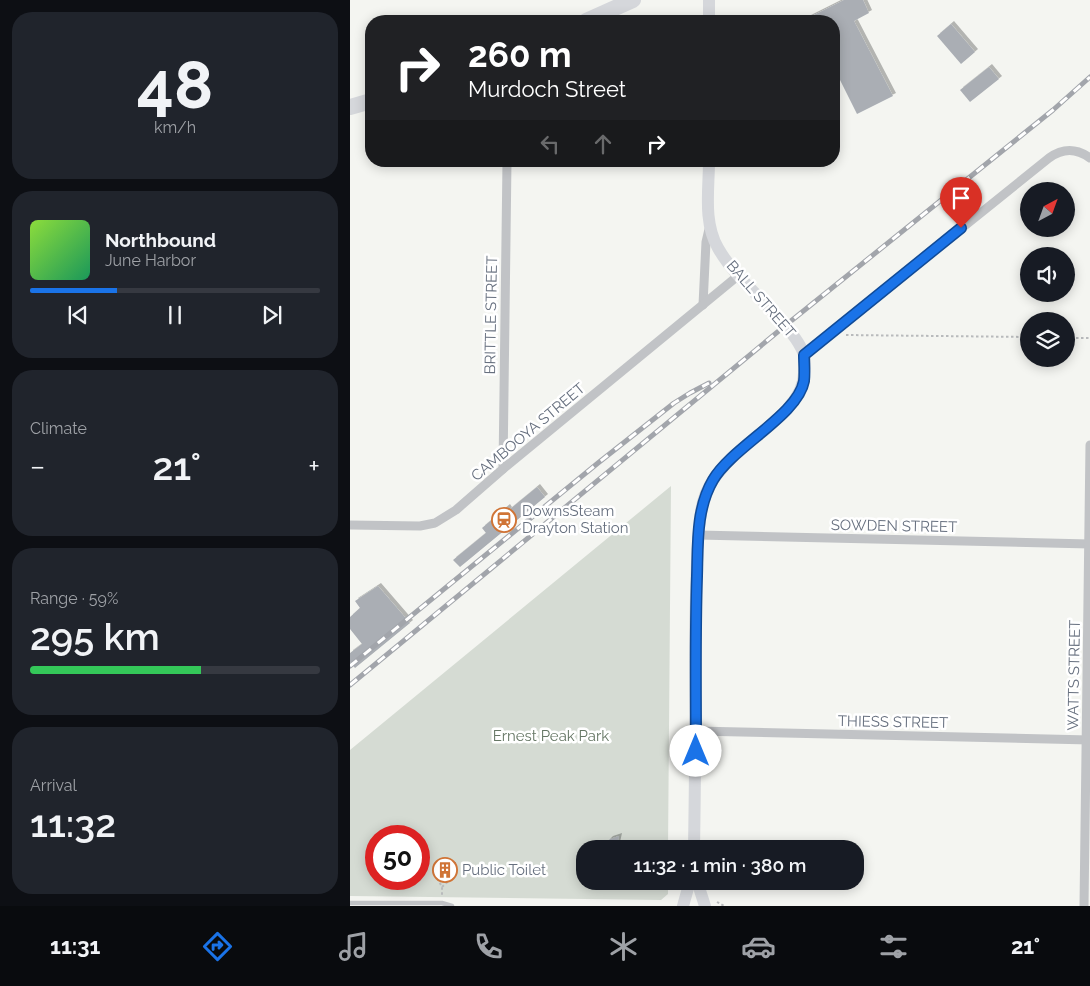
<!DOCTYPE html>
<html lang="en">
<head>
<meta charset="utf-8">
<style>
	body { margin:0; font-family:Raleway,sans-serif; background:#20242c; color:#f1f3f6; height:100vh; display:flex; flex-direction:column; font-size:19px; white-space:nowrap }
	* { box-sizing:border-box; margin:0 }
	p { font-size:16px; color:#9ea1a6 }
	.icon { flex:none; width:28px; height:28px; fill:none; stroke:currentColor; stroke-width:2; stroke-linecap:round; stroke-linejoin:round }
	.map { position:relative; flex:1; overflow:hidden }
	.drawer { display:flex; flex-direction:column; gap:12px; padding:12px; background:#0d0f14; width:350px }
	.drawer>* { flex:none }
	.banner { position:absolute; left:15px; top:15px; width:475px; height:152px; border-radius:20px; box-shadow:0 2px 12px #0003; background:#202124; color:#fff; overflow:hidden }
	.needle { width:32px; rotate:41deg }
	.controls { position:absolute; left:670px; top:182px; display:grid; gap:10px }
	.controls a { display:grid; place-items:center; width:55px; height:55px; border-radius:50%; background:#171b24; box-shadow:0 2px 12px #0003; font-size:25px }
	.speed { position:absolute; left:15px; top:825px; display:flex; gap:10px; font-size:25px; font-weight:700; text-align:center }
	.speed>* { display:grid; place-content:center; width:65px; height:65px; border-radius:50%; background:#171b24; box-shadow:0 2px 12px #0003; line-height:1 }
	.speed .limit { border:8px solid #d22; background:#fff; color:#111 }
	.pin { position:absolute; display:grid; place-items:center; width:42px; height:42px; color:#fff; margin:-51px -21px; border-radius:50% 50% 50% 0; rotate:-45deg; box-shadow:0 0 5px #0007 }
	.pin .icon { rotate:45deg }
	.me { position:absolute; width:55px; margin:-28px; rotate:0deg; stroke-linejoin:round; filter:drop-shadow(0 0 4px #0008) }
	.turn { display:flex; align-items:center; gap:18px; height:105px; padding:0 20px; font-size:22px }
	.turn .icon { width:65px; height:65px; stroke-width:2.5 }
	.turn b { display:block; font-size:35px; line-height:42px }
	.lanes { display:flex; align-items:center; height:48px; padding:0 20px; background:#0003; justify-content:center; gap:25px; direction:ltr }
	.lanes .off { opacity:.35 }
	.big { font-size:38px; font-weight:600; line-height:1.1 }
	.drawer .card { flex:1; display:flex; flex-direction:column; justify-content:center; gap:8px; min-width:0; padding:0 18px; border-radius:20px; background:#20242c }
	.drawer .dial { align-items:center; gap:0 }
	.dial b { font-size:65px; line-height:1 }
	.song { display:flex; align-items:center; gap:15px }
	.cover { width:60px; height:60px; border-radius:8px; background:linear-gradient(135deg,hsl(90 70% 55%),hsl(150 70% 35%)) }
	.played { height:5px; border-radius:2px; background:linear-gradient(90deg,#1a73e8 30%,#363941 30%) }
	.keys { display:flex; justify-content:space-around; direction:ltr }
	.heat { display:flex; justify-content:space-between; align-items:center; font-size:28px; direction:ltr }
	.charge { height:8px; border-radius:4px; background:linear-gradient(90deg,#34c759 59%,#363941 0) }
	.trip { position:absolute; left:226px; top:840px; width:288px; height:50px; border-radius:20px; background:#171b24; box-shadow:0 2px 12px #0003; font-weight:600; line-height:50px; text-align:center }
	.dock { display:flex; height:80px; justify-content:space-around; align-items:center; background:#090b0e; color:#9ea1a6 }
	.dock .icon { width:35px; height:35px }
	.dock .current { color:#1a73e8 }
	.dock b { font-size:22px; color:#f1f3f6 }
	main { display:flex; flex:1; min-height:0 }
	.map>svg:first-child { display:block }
</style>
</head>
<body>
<main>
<section class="drawer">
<div class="card dial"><b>48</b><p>km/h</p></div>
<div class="card">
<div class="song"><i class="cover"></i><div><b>Northbound</b><p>June Harbor</p></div></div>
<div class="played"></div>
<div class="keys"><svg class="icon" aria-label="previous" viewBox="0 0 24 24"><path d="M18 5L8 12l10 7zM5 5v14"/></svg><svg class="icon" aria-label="pause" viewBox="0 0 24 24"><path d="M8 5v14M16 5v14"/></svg><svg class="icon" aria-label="next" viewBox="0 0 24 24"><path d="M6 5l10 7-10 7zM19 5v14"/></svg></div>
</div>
<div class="card"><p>Climate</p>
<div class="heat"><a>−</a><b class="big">21°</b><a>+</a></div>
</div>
<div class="card"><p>Range · 59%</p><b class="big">295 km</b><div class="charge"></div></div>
<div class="card"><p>Arrival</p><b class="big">11:32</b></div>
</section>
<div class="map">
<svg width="740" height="906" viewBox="0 0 740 906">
	<defs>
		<filter id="shadow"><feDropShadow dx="3" dy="-3" stdDeviation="0" flood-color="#0004"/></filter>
	</defs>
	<rect width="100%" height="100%" fill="#f4f5f1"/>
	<!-- green -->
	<path fill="#d5dbd3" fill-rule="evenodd" d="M 321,486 L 318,849 L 235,849 L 235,881 L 318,881 L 318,894 L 311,900 L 0,896 L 0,750 ZM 26,836 L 69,836 L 69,879 L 26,879 Z"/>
	<!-- building -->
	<g fill="#aaaeb4" filter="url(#shadow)">
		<polygon points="494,0 513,0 519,13 504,21 543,96 507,114 484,68 484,21 452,21"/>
		<polygon points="601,24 625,52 611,64 587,36"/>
		<polygon points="639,67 649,79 620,102 610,90"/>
		<polygon points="187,487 195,497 110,567 103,560 136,533 132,528 157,507 159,510"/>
		<polygon points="28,586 60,623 5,668 0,662 0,653 12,644 0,629 0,617 10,608 5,601"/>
		<polygon points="269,836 267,845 263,849 256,849 257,842 260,839"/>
		<polygon points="86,864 103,865 103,875 86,874"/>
	</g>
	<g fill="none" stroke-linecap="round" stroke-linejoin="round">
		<!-- path -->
		<g stroke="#b8babc" stroke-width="2" stroke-dasharray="2.5 2.5" stroke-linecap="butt">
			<polyline points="496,335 679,337"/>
			<polyline points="716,338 740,338"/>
			<polyline points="86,864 86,874"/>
			<polyline points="85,874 92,887 92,896"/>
			<polyline points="103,876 104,865"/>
			<polyline points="92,887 104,876"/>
			<polyline points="367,902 374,906"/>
		</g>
		<!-- lane -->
		<polyline stroke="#c1c3c6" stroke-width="4.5" points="0,903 92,903 102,906"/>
		<!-- street -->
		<g stroke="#c1c3c6" stroke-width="9">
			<polyline points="353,305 356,242 360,225"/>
			<path d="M 454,355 L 699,158 C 713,148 726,148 740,158"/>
			<polyline points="153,469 157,161"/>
			<polyline points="0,525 70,526 85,523 106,510 153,469 389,275"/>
			<polyline points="348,535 740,544"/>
			<polyline points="346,731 740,740"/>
			<polyline points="734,906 740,445"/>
		</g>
		<!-- secondary -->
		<g stroke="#d5d7db" stroke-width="12">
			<polyline points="359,21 359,0"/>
			<path d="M 344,849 C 345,784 346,719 345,654 C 345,623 346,593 347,562 C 348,542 348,521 353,502 C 367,447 453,422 454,373 C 455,367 455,360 454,354 C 451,347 447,340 442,334 C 420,304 386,280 368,248 C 353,222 359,189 359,161"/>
			<polyline points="347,881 355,906"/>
			<polyline points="333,906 340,881"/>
		</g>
		<!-- highway -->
		<g stroke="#d5d7db" stroke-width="16">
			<polyline points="236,21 283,0"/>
			<polyline points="0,107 21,101"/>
		</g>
		<defs>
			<g id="rail">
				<polyline points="0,666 248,463 324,403 340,393 359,383"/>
				<polyline points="0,685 436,325 703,110 740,77"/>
			</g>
		</defs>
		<!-- rail casing -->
		<use href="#rail" stroke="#a2a5ab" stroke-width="5"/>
		<!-- rail -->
		<use href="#rail" stroke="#fff" stroke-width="3" stroke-dasharray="9" stroke-linecap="butt"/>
	</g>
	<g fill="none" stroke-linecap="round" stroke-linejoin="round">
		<defs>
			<path id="route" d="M 346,751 C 346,693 345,635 347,576 C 348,544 346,509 363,480 C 382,447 448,415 454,381 C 455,373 454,363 454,355 L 611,228"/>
		</defs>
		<!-- route casing -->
		<use href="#route" stroke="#114b97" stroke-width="12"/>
		<!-- route -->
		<use href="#route" stroke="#1a73e8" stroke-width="9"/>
	</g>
	<!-- icons -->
	<defs>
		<symbol id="station-ring" viewBox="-11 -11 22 22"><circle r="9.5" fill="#fff" stroke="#d07436" stroke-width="1.5"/><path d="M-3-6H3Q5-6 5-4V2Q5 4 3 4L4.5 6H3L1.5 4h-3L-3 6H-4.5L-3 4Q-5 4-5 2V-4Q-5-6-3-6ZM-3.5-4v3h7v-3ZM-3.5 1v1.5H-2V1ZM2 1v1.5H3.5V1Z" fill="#d07436"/></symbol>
		<symbol id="building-ring" viewBox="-11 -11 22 22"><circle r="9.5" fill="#fff" stroke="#d07436" stroke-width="1.5"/><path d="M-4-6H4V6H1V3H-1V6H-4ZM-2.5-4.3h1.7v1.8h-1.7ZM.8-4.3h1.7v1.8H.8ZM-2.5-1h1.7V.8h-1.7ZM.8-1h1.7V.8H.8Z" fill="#d07436"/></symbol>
	</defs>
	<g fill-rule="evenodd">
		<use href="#station-ring" x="140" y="506" width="28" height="28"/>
		<use href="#building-ring" x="81" y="856" width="28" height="28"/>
	</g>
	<g text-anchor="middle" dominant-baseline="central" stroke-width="5" stroke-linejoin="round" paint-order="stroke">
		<!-- street labels -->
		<g font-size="15" fill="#67707f" stroke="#fff">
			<text transform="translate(411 299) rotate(49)">BALL STREET</text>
			<text transform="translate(141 315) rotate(-89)">BRITTLE STREET</text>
			<text transform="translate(178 432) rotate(-40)">CAMBOOYA STREET</text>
			<text transform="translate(544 526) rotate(1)">SOWDEN STREET</text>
			<text transform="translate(724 675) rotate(-89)">WATTS STREET</text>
			<text transform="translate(543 722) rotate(1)">THIESS STREET</text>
		</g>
		<!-- poi labels -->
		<g font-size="15" fill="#67707f" stroke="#fff" text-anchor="start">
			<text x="172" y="511">DownsSteam<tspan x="172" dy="17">Drayton Station</tspan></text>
			<text x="112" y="870">Public Toilet</text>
		</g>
		<!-- park labels -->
		<g font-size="15" fill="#667765" stroke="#fff">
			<text x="201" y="736">Ernest Peak Park</text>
		</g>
	</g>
</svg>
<div class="controls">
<a><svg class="needle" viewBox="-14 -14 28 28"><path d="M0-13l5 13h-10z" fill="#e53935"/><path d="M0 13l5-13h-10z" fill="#9ea1a6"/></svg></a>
<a><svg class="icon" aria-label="sound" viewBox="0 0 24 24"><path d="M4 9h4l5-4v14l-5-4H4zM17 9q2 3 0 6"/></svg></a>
<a><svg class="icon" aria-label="layers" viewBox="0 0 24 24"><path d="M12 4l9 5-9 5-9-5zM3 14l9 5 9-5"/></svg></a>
</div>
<div class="speed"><div class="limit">50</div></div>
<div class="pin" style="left:611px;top:228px;background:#d93025"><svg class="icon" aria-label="arrive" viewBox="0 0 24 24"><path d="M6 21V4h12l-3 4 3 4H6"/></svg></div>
<svg class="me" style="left:346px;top:751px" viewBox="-20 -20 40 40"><circle r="19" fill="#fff"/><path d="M0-13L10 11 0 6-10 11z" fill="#1a73e8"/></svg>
<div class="trip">11:32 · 1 min · 380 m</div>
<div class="banner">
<div class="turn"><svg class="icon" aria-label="right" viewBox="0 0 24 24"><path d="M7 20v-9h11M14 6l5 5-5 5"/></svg><div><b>260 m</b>Murdoch Street</div></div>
<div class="lanes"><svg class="icon off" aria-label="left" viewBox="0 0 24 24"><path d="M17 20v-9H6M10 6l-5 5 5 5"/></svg><svg class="icon off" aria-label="ahead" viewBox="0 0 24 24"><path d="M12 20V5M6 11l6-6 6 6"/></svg><svg class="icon" aria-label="right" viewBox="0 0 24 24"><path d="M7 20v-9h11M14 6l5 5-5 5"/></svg></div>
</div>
</div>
</main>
<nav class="dock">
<b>11:31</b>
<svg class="icon current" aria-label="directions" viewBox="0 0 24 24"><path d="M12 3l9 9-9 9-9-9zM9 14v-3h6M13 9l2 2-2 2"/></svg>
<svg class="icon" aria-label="music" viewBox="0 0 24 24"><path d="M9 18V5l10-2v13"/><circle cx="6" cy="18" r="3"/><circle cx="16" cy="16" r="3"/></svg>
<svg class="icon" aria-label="phone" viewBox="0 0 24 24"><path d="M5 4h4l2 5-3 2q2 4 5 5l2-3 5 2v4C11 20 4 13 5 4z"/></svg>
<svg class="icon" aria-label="climate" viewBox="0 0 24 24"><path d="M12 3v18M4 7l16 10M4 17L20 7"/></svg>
<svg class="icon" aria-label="car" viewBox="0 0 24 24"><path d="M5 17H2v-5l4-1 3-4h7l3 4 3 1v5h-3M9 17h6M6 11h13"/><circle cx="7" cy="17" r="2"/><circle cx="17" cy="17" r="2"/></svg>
<svg class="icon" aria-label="filters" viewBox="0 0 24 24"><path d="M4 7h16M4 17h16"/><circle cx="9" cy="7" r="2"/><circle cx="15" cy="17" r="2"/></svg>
<b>21°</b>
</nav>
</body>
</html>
